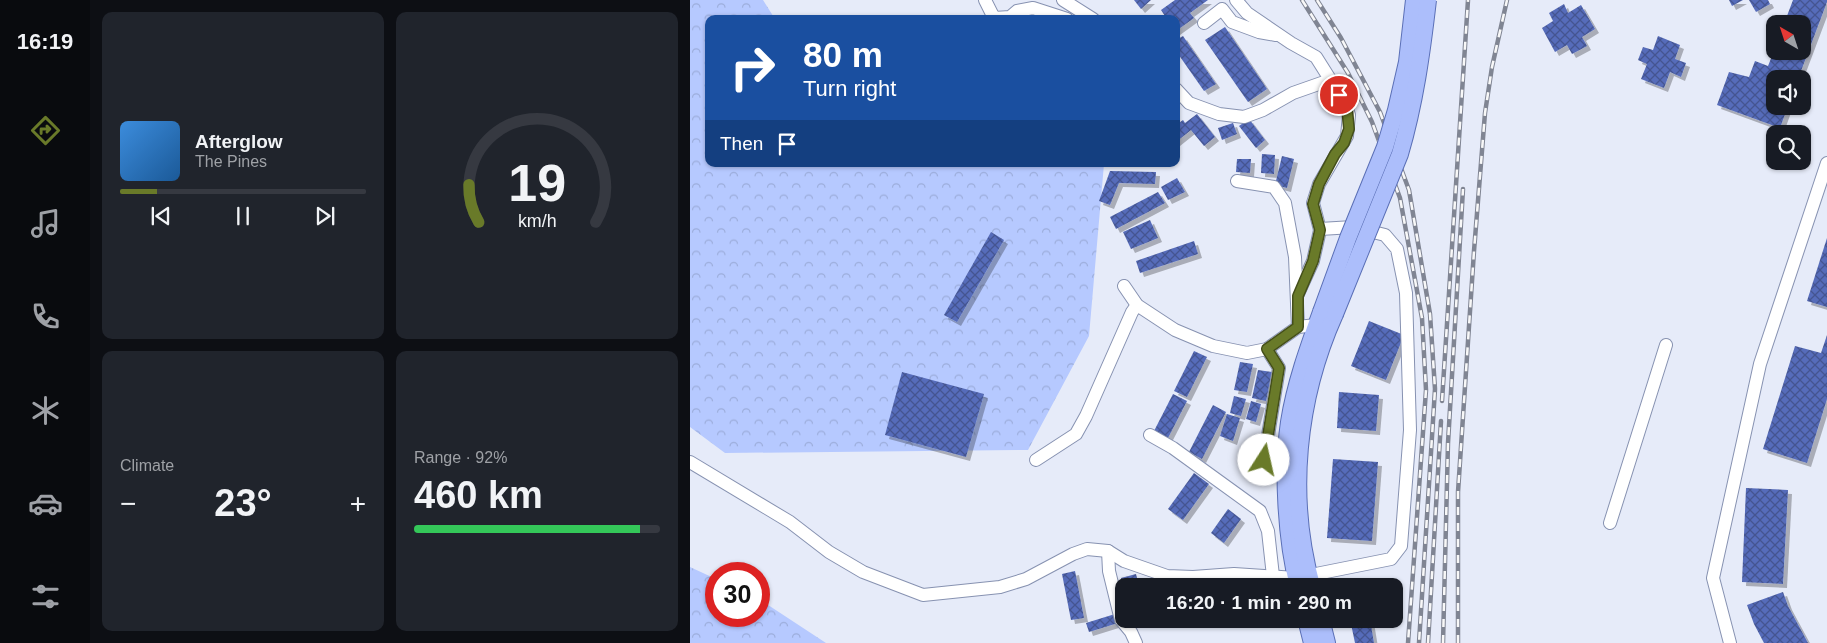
<!DOCTYPE html>
<html lang="en">
<head>
<meta charset="utf-8">
<style>
	body { margin:0; font-family:Helvetica,sans-serif; background:#20242c; color:#f1f3f6; height:100vh; display:flex; flex-direction:column; font-size:19px; white-space:nowrap }
	* { box-sizing:border-box; margin:0 }
	p { font-size:16px; color:#9ea1a6 }
	.icon { flex:none; width:28px; height:28px; fill:none; stroke:currentColor; stroke-width:2; stroke-linecap:round; stroke-linejoin:round }
	.map { position:relative; flex:1; overflow:hidden }
	.sheet { display:flex; flex-direction:column; gap:12px; padding:12px; background:#0d0f14; width:600px }
	.sheet>* { flex:none }
	.top-card { position:absolute; left:15px; top:15px; width:475px; height:152px; border-radius:10px; box-shadow:0 1px 4px #0004; background:#1a4fa0; color:#fff; overflow:hidden }
	.needle { width:32px; rotate:321deg }
	.fabs { position:absolute; left:1076px; top:15px; display:grid; gap:10px }
	.fabs a { display:grid; place-items:center; width:45px; height:45px; border-radius:10px; background:#171b24; box-shadow:0 1px 4px #0004; font-size:25px }
	.speed { position:absolute; left:15px; top:562px; display:flex; gap:10px; font-size:25px; font-weight:700; text-align:center }
	.speed>* { display:grid; place-content:center; width:65px; height:65px; border-radius:50%; background:#171b24; box-shadow:0 1px 4px #0004; line-height:1 }
	.speed .limit { border:8px solid #d22; background:#fff; color:#111 }
	.pin { position:absolute; display:grid; place-items:center; width:42px; height:42px; color:#fff; margin:-21px; border:2px solid #fff; border-radius:50%; box-shadow:0 1px 5px #0007 }
	.me { position:absolute; width:55px; margin:-28px; rotate:10deg; stroke-linejoin:round; filter:drop-shadow(0 0 4px #0008) }
	.turn { display:flex; align-items:center; gap:18px; height:105px; padding:0 15px; font-size:22px }
	.turn .icon { width:65px; height:65px; stroke-width:2.5 }
	.turn b { display:block; font-size:35px; line-height:42px }
	.then { display:flex; align-items:center; height:48px; padding:0 15px; background:#0003; gap:10px; font-size:19px }
	.big { font-size:38px; font-weight:700; line-height:1.1 }
	.sheet .widget { flex:1; display:flex; flex-direction:column; justify-content:center; gap:8px; min-width:0; padding:0 18px; border-radius:10px; background:#20242c }
	.sheet .dial { align-items:center; gap:0 }
	.dial svg { height:130px; overflow:visible; fill:none; stroke:#363941; stroke-width:7; stroke-linecap:round; text-anchor:middle }
	.dial text { fill:#f1f3f6; stroke:none }
	.song { display:flex; align-items:center; gap:15px }
	.cover { width:60px; height:60px; border-radius:8px; background:linear-gradient(135deg,hsl(210 70% 55%),hsl(210 70% 35%)) }
	.played { height:5px; border-radius:2px; background:linear-gradient(90deg,#697a29 15%,#363941 15%) }
	.keys { display:flex; justify-content:space-around; direction:ltr }
	.heat { display:flex; justify-content:space-between; align-items:center; font-size:28px; direction:ltr }
	.charge { height:8px; border-radius:4px; background:linear-gradient(90deg,#34c759 92%,#363941 0) }
	.sheet .tiles { flex:1; display:grid; gap:12px; grid-template-columns:repeat(2,1fr) }
	.trip { position:absolute; left:425px; top:578px; width:288px; height:50px; border-radius:10px; background:#171b24; box-shadow:0 1px 4px #0004; font-weight:700; line-height:50px; text-align:center }
	main { display:flex; flex:1; min-height:0 }
	.dock { display:flex; flex-direction:column; width:90px; justify-content:space-around; align-items:center; background:#090b0e; color:#9ea1a6 }
	.dock .icon { width:35px; height:35px }
	.dock .active { color:#697a29 }
	.dock b { font-size:22px; color:#f1f3f6 }
	.map>svg:first-child { display:block }
</style>
</head>
<body>
<main>
<nav class="dock">
<b>16:19</b>
<svg class="icon active" aria-label="directions" viewBox="0 0 24 24"><path d="M12 3l9 9-9 9-9-9zM9 14v-3h6M13 9l2 2-2 2"/></svg>
<svg class="icon" aria-label="music" viewBox="0 0 24 24"><path d="M9 18V5l10-2v13"/><circle cx="6" cy="18" r="3"/><circle cx="16" cy="16" r="3"/></svg>
<svg class="icon" aria-label="phone" viewBox="0 0 24 24"><path d="M5 4h4l2 5-3 2q2 4 5 5l2-3 5 2v4C11 20 4 13 5 4z"/></svg>
<svg class="icon" aria-label="climate" viewBox="0 0 24 24"><path d="M12 3v18M4 7l16 10M4 17L20 7"/></svg>
<svg class="icon" aria-label="car" viewBox="0 0 24 24"><path d="M5 17H2v-5l4-1 3-4h7l3 4 3 1v5h-3M9 17h6M6 11h13"/><circle cx="7" cy="17" r="2"/><circle cx="17" cy="17" r="2"/></svg>
<svg class="icon" aria-label="filters" viewBox="0 0 24 24"><path d="M4 7h16M4 17h16"/><circle cx="9" cy="7" r="2"/><circle cx="15" cy="17" r="2"/></svg>
</nav>
<section class="sheet">
<div class="tiles">
<div class="widget">
<div class="song"><i class="cover"></i><div><b>Afterglow</b><p>The Pines</p></div></div>
<div class="played"></div>
<div class="keys"><svg class="icon" aria-label="previous" viewBox="0 0 24 24"><path d="M18 5L8 12l10 7zM5 5v14"/></svg><svg class="icon" aria-label="pause" viewBox="0 0 24 24"><path d="M8 5v14M16 5v14"/></svg><svg class="icon" aria-label="next" viewBox="0 0 24 24"><path d="M6 5l10 7-10 7zM19 5v14"/></svg></div>
</div>
<div class="widget dial"><svg viewBox="0 0 100 80">
<path d="M14 69A42 42 0 1 1 86 69"/>
<path d="M14 69A42 42 0 0 1 8 46" stroke="#697a29"/>
<text x="50" y="56" font-size="32" font-weight="700">19</text>
<text x="50" y="72" font-size="11">km/h</text>
</svg></div>
<div class="widget"><p>Climate</p>
<div class="heat"><a>−</a><b class="big">23°</b><a>+</a></div>
</div>
<div class="widget"><p>Range · 92%</p><b class="big">460 km</b><div class="charge"></div></div>
</div>
</section>
<div class="map">
<svg width="1137" height="643" viewBox="0 0 1137 643">
	<defs>
		<pattern id="forest-crowns" width="20" height="18" patternUnits="userSpaceOnUse" patternTransform="scale(1.25)"><rect width="20" height="18" fill="#b6c9ff"/><path d="M2 6a3 3 0 1 1 6 0M12 15a3 3 0 1 1 6 0" fill="none" stroke="#9caddb"/></pattern>
		<pattern id="building-cross-hatch" width="8" height="8" patternUnits="userSpaceOnUse" patternTransform="scale(1.25)"><rect width="8" height="8" fill="#566cba"/><path d="M0 0l8 8M0 8l8-8" fill="none" stroke="#445490"/></pattern>
		<filter id="shadow"><feDropShadow dx="4" dy="4" stdDeviation="0" flood-color="#0004"/></filter>
	</defs>
	<rect width="100%" height="100%" fill="#e6ebf9"/>
	<!-- forest -->
	<g fill="url(#forest-crowns)">
		<polygon points="0,0 73,0 85,19 19,19 19,164 414,164 399,336 338,450 35,453 0,427"/>
		<polygon points="0,567 26,579 26,616 69,616 69,599 136,643 0,643"/>
	</g>
	<!-- building -->
	<g fill="url(#building-cross-hatch)" filter="url(#shadow)">
		<polygon points="444,0 461,0 451,9"/>
		<polygon points="485,0 518,0 500,13 504,18 486,31 486,19 477,19 471,10"/>
		<polygon points="1039,0 1053,0 1042,6"/>
		<polygon points="1059,0 1078,0 1080,4 1066,12"/>
		<polygon points="1103,0 1137,0 1137,2 1108,79 1085,79 1085,106 1098,106 1090,128 1027,105 1039,72 1059,77 1065,61 1078,66 1084,51 1112,51 1112,24 1094,24"/>
		<polygon points="874,4 878,13 891,5 905,29 892,37 897,46 882,54 877,45 865,52 852,28 863,21 859,13"/>
		<polygon points="535,27 577,89 558,102 515,40"/>
		<polygon points="493,36 526,84 514,91 486,51 486,40"/>
		<polygon points="968,36 990,45 985,59 996,63 991,77 980,72 974,88 951,79 957,64 948,60 953,47 963,50"/>
		<polygon points="507,114 525,137 514,146 501,130 486,142 486,125 493,120 495,123"/>
		<polygon points="559,119 575,140 566,148 549,126"/>
		<polygon points="543,123 547,134 532,140 528,128"/>
		<polygon points="572,154 585,155 584,174 571,173"/>
		<polygon points="592,156 604,159 597,188 585,185"/>
		<polygon points="547,159 561,159 560,173 546,172"/>
		<polygon points="420,171 466,172 465,184 429,183 420,205 409,201"/>
		<polygon points="487,178 495,192 478,200 471,187"/>
		<polygon points="468,192 475,203 426,229 420,217"/>
		<polygon points="460,220 468,238 441,249 433,232"/>
		<polygon points="301,232 314,240 267,322 254,315"/>
		<polygon points="1137,238 1137,307 1117,301"/>
		<polygon points="504,241 508,254 450,273 446,261"/>
		<polygon points="679,321 714,335 696,380 661,366"/>
		<polygon points="1137,335 1137,399 1117,463 1073,449 1105,346 1131,353"/>
		<polygon points="504,351 517,357 497,397 484,391"/>
		<polygon points="550,362 563,364 557,392 544,390"/>
		<polygon points="568,370 582,372 576,401 562,398"/>
		<polygon points="212,372 294,394 276,457 195,435"/>
		<polygon points="649,392 689,395 686,431 647,428"/>
		<polygon points="483,394 497,401 478,438 464,431"/>
		<polygon points="544,396 556,399 551,416 540,413"/>
		<polygon points="561,401 571,404 566,422 556,419"/>
		<polygon points="523,405 536,412 512,459 499,452"/>
		<polygon points="537,414 550,418 543,441 530,436"/>
		<polygon points="643,459 688,462 682,541 637,538"/>
		<polygon points="504,473 519,484 493,520 478,509"/>
		<polygon points="1056,488 1098,490 1093,584 1052,582"/>
		<polygon points="538,509 551,519 534,543 521,533"/>
		<polygon points="385,571 394,618 381,620 372,574"/>
		<polygon points="446,574 449,586 433,586 431,578"/>
		<polygon points="693,581 694,586 671,586 671,585"/>
		<polygon points="1093,592 1098,606 1118,643 1074,643 1064,624 1057,605"/>
		<polygon points="425,614 428,623 399,632 396,623"/>
		<polygon points="660,619 680,619 684,643 665,643"/>
	</g>
	<g fill="none" stroke-linecap="round" stroke-linejoin="round">
		<defs>
			<g id="minor">
				<polyline points="295,0 304,18 320,17 327,11 343,8 377,19"/>
				<polyline points="373,0 403,19"/>
				<polyline points="546,0 557,13 601,43 626,57 655,103 659,115 657,136 629,184 623,203 630,230 623,261 607,296"/>
				<polyline points="514,23 532,9 542,22 569,32 586,35"/>
				<polyline points="486,89 499,103 529,114 554,117 573,110 603,93 640,80"/>
				<polyline points="547,181 584,187 595,203 605,257 608,327"/>
				<polyline points="434,286 447,305 485,330 523,346 557,353 577,349 608,327 626,325"/>
				<polyline points="460,435 483,448 570,511 578,531 583,576"/>
				<polyline points="346,460 386,434 396,416 442,312 447,305"/>
				<polyline points="574,460 589,368 577,349"/>
				<polyline points="0,462 100,522 139,552 173,572 233,595 310,587 336,579 383,554 397,549 418,551 434,561 477,576 503,577 544,574 606,578 701,559 711,546 720,430 716,293 707,249 695,235 663,227 630,229"/>
				<polyline points="920,523 976,345"/>
				<polyline points="418,551 419,571 431,620 441,632 446,643"/>
				<polyline points="1040,643 1023,578 1070,364 1137,163"/>
			</g>
			<g id="major">
				<path d="M 608,586 C 596,540 592,469 599,422 C 605,384 618,348 631,312"/>
				<path d="M 622,586 C 597,496 607,399 645,314"/>
				<polyline points="616,619 622,643"/>
				<polyline points="631,619 637,643"/>
			</g>
		</defs>
		<!-- minor casing -->
		<use href="#minor" stroke="#8792b1" stroke-width="14"/>
		<!-- major casing -->
		<use href="#major" stroke="#5a6fb6" stroke-width="18"/>
		<!-- minor -->
		<use href="#minor" stroke="#fff" stroke-width="12"/>
		<!-- major -->
		<use href="#major" stroke="#acbefb" stroke-width="16"/>
		<defs>
			<g id="rail">
				<polyline points="612,0 658,73 682,122 710,198 732,318 736,390 718,643"/>
				<polyline points="627,0 651,38 690,112 719,190 740,314 745,389 729,643"/>
				<polyline points="752,401 778,0"/>
				<polyline points="738,643 751,421"/>
				<polyline points="753,643 758,443 773,189"/>
				<polyline points="768,643 768,492 784,251 795,113 802,67 817,0"/>
			</g>
		</defs>
		<!-- rail casing -->
		<use href="#rail" stroke="#808593" stroke-width="4.5"/>
		<!-- rail -->
		<use href="#rail" stroke="#f8f8f8" stroke-width="2.5" stroke-dasharray="8" stroke-linecap="butt"/>
		<defs>
			<g id="major-bridge">
				<polyline points="631,312 658,238 695,147 706,110 717,62 724,0"/>
				<path d="M 645,314 L 710,154 C 725,103 732,52 738,0"/>
			</g>
		</defs>
		<!-- major-bridge casing -->
		<use href="#major-bridge" stroke="#5a6fb6" stroke-width="18" stroke-linecap="butt"/>
		<!-- major-bridge -->
		<use href="#major-bridge" stroke="#acbefb" stroke-width="16"/>
	</g>
	<g fill="none" stroke-linecap="round" stroke-linejoin="round">
		<defs>
			<polyline id="route" points="574,460 589,368 577,349 608,327 608,296 623,261 630,230 623,204 629,184 645,154 654,143 659,129 657,108 649,95"/>
		</defs>
		<!-- route casing -->
		<use href="#route" stroke="#444f1b" stroke-width="12"/>
		<!-- route -->
		<use href="#route" stroke="#697a29" stroke-width="9"/>
	</g>
</svg>
<div class="fabs">
<a><svg class="needle" viewBox="-14 -14 28 28"><path d="M0-13l5 13h-10z" fill="#e53935"/><path d="M0 13l5-13h-10z" fill="#9ea1a6"/></svg></a>
<a><svg class="icon" aria-label="sound" viewBox="0 0 24 24"><path d="M4 9h4l5-4v14l-5-4H4zM17 9q2 3 0 6"/></svg></a>
<a><svg class="icon" aria-label="search" viewBox="0 0 24 24"><circle cx="10" cy="10" r="6"/><path d="M15 15l6 6"/></svg></a>
</div>
<div class="speed"><div class="limit">30</div></div>
<div class="pin" style="left:649px;top:95px;background:#d93025"><svg class="icon" aria-label="arrive" viewBox="0 0 24 24"><path d="M6 21V4h12l-3 4 3 4H6"/></svg></div>
<svg class="me" style="left:574px;top:460px" viewBox="-20 -20 40 40"><circle r="19" fill="#fff"/><path d="M0-13L10 11 0 6-10 11z" fill="#697a29"/></svg>
<div class="trip">16:20 · 1 min · 290 m</div>
<div class="top-card">
<div class="turn"><svg class="icon" aria-label="right" viewBox="0 0 24 24"><path d="M7 20v-9h11M14 6l5 5-5 5"/></svg><div><b>80 m</b>Turn right</div></div>
<div class="then">Then<svg class="icon" aria-label="arrive" viewBox="0 0 24 24"><path d="M6 21V4h12l-3 4 3 4H6"/></svg></div>
</div>
</div>
</main>
</body>
</html>
